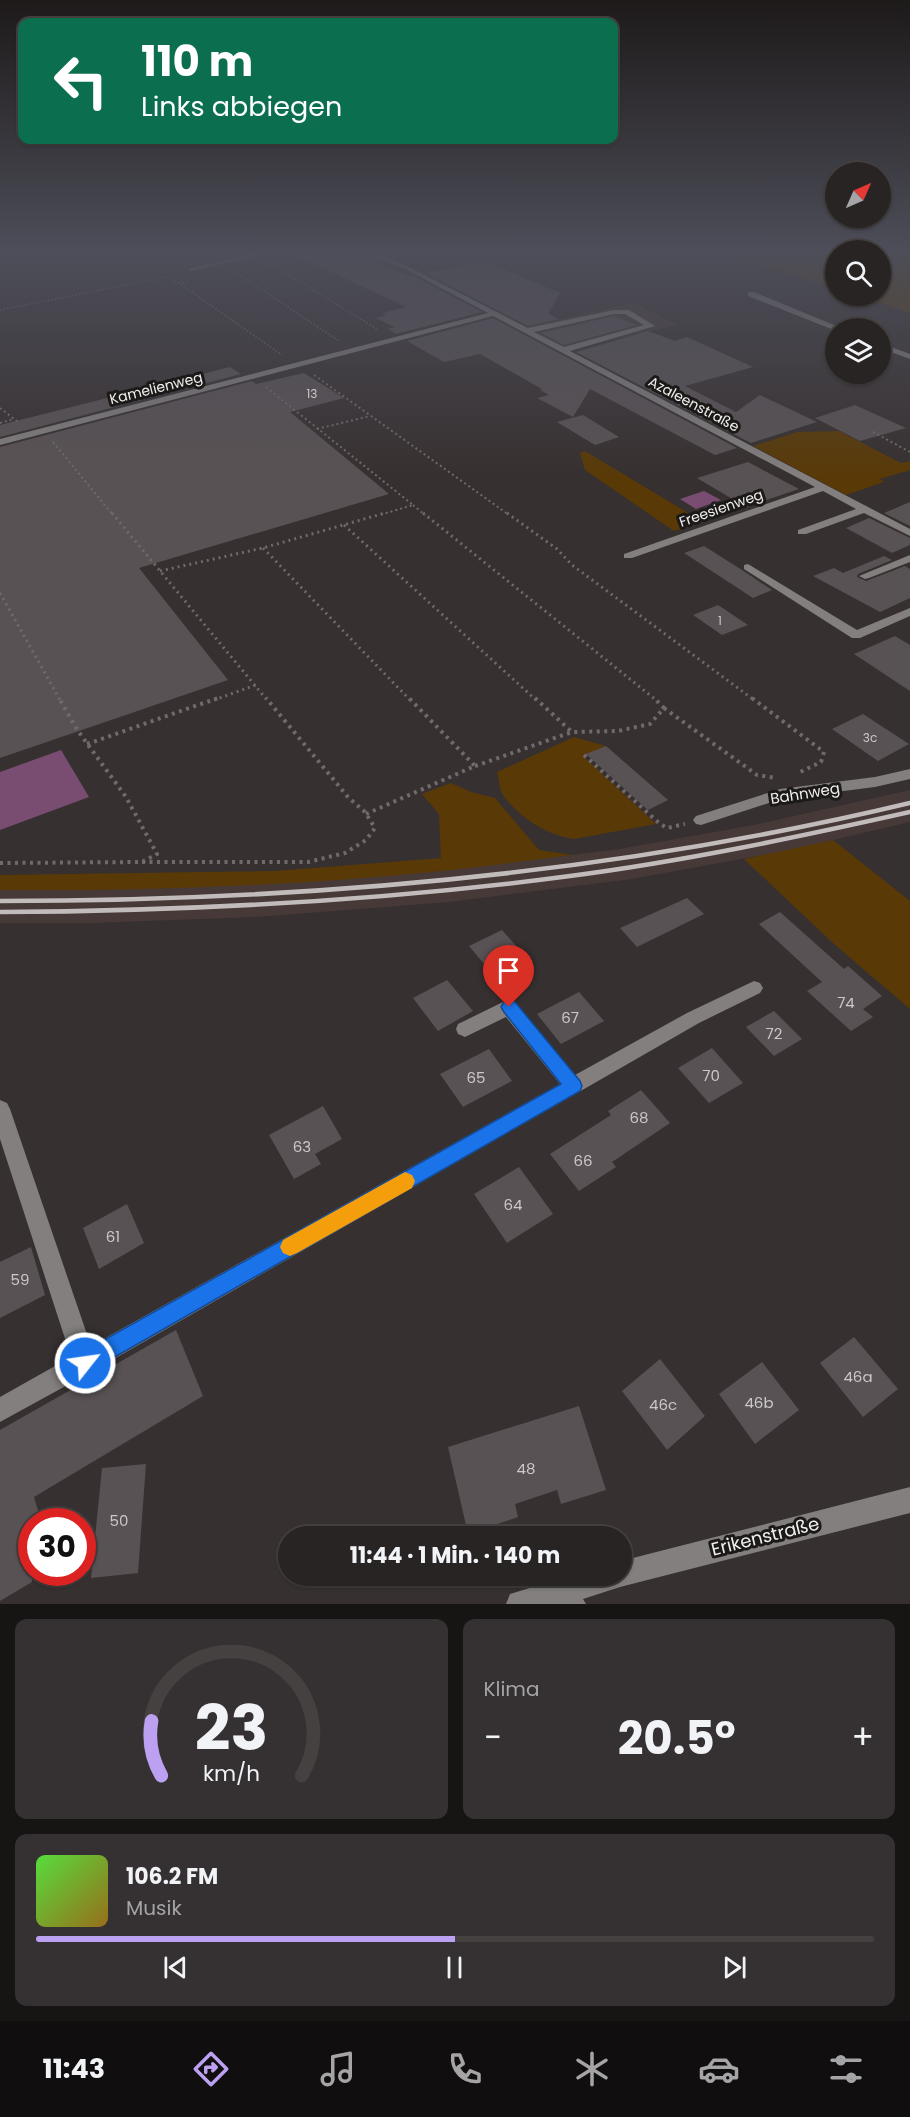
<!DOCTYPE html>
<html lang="de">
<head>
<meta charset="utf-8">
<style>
	body { margin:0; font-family:Poppins,sans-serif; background:#353031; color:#f1f3f6; height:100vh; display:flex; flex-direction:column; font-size:22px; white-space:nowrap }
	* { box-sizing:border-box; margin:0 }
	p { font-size:20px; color:#a5a4a6 }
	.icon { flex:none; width:33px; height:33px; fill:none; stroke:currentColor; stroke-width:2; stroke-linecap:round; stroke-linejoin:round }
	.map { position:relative; height:1604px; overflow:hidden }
	.side { display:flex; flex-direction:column; gap:15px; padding:15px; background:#171414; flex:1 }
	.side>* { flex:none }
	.top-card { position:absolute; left:18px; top:18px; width:600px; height:126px; border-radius:12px; box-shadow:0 2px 4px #0004,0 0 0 2px #454141; background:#0b6e4f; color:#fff; overflow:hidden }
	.needle { width:39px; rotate:45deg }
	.tools { position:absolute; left:825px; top:162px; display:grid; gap:12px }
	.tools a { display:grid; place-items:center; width:66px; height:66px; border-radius:50%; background:#292424; box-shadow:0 2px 4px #0004,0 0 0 2px #454141; font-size:30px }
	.speed { position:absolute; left:18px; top:1508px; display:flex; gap:12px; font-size:30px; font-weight:700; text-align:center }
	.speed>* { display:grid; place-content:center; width:78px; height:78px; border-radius:50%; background:#292424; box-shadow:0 2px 4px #0004,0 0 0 2px #454141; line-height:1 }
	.speed .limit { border:9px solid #d22; background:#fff; color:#111 }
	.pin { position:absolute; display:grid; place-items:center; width:51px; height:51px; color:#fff; margin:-62px -26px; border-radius:50% 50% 50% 0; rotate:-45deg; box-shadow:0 0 6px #0007 }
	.pin .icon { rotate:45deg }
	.me { position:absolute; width:66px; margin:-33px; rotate:60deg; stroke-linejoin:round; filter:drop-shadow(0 0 4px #0008) }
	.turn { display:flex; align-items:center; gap:21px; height:126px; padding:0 24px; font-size:27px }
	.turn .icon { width:78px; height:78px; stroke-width:2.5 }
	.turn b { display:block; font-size:42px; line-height:51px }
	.big { font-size:45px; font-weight:700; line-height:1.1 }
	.side .card { flex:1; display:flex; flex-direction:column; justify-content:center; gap:9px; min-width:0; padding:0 21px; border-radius:12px; background:#353031 }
	.side .dial { align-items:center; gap:0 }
	.dial svg { height:156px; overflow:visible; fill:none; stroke:#454141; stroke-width:7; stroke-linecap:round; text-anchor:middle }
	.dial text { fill:#f1f3f6; stroke:none }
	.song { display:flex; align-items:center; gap:18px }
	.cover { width:72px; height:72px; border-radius:9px; background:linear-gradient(135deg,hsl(110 70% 55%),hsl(40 70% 35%)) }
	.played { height:6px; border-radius:3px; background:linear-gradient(90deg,#bca0f2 50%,#454141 50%) }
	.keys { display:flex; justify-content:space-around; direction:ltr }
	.heat { display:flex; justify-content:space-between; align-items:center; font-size:33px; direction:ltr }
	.side .tiles { flex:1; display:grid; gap:15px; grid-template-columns:1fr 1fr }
	.card:last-child { grid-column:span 2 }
	.trip { position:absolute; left:278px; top:1526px; width:354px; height:60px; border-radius:30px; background:#292424; box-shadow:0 2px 4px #0004,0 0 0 2px #454141; font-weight:700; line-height:60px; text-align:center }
	.tab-bar { display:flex; height:96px; justify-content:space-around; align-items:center; background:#100e0e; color:#a5a4a6 }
	.tab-bar .icon { width:42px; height:42px }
	.tab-bar .on { color:#bca0f2 }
	.tab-bar b { font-size:27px; color:#f1f3f6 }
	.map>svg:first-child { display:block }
</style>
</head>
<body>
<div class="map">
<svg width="910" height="1604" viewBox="0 0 910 1604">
	<rect width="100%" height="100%" fill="#373030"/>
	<!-- built -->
	<g fill="#463938">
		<polygon points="634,303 677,325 569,350 525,327"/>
		<polygon points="910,790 910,822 795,849 632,879 449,902 256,917 92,923 0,923 0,890 102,890 442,871 619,849 754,825"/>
	</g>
	<!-- green -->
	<g fill="#593a07">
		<polygon points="716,252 835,252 835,287"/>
		<polygon points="881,252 910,252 910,313 863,296 880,296"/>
		<polygon points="839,431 901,463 910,461 910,470 880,479 884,482 846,495 753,446 797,432"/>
		<polygon points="585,451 703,522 674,531 585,470 580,453"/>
		<path d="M 574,737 L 606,746 L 583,756 L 656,824 L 574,839 C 548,836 518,817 503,795 C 499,789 499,779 497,772 Z"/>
		<path d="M 451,783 L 471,792 L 495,798 L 539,850 L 573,855 C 530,860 486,867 442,871 C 295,886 147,891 0,890 L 0,875 L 275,871 L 441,858 L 439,814 L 422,794 Z"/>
		<polygon points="833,840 910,901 910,1009 834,944 744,859"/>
	</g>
	<!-- water -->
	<g fill="#794d71">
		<polygon points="704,491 721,500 696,509 680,499"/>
		<polygon points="61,750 89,797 0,830 0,772"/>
	</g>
	<!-- building -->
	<g fill="#595254">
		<polygon points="289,252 353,252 409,276 412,275 482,312 396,334 388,329 395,327 376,318 386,315 382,313 406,307"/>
		<polygon points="485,261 560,293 548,314 559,319 528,326 425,273"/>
		<polygon points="614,316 636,325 564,345 541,333"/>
		<polygon points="493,318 737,448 715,455 590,389 573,417 537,398 549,395 540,390 542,389 480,354 444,362 407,341"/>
		<polygon points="648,331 675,341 687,337 753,367 685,386 736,412 760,395 817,422 751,443 576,352"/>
		<polygon points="230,367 241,374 0,437 0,425"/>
		<polygon points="304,373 344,398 290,412 389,494 139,568 228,680 0,758 0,447 252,381 256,384"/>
		<polygon points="855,405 906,428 860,441 815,418"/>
		<polygon points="583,415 619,437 595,445 557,422"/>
		<polygon points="748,462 799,489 746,507 697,478"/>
		<polygon points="910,502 910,526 884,513"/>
		<polygon points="869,518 910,538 910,545 892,553 846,528"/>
		<polygon points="704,546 742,570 772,590 753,598 684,553"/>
		<polygon points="884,556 892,560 858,574 857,577 866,581 905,566 910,569 910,598 880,612 813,576 834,568 843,573"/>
		<polygon points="718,605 748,625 722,635 693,615"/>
		<polygon points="895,636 910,645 910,691 854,654"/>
		<polygon points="863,714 909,744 878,761 832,729"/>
		<polygon points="606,746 668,800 648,810 586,754"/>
		<polygon points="687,898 704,914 637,947 620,928"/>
		<polygon points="780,912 844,969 848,966 882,996 863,1009 873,1017 851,1031 807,991 822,982 759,924"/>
		<polygon points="502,930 527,958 494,976 469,946"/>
		<polygon points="447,980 473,1011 438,1031 413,998"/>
		<polygon points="579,992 604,1021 561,1044 537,1014"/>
		<polygon points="774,1011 802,1039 774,1056 746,1027"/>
		<polygon points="712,1048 743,1083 709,1103 678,1068"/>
		<polygon points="489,1049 512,1081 463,1107 440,1074"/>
		<polygon points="641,1090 670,1123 612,1162 616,1167 579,1191 550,1154 611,1115 608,1111"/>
		<polygon points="323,1106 342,1139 315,1154 321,1164 294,1179 269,1135"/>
		<polygon points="519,1167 553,1214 507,1243 474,1194"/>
		<polygon points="127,1204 144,1243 99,1269 83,1228"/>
		<polygon points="31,1247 45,1295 0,1318 0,1262"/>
		<polygon points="176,1330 203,1396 34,1497 41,1521 32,1521 32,1582 0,1601 0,1430"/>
		<polygon points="854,1337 898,1389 863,1417 820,1363"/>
		<polygon points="660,1359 705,1416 667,1450 622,1391"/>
		<polygon points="762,1362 799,1410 755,1444 719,1394"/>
		<polygon points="579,1406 606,1490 561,1504 557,1490 515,1504 518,1517 468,1534 448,1447"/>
		<polygon points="146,1464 138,1573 91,1578 102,1468"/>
	</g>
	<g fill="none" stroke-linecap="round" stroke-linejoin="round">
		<!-- path-far3 -->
		<g stroke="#706a6a" stroke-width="1.5" stroke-dasharray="1.5 2" stroke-linecap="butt">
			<polyline points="271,264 377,329"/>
			<polyline points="235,272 339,341"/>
			<polyline points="187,282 179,283 282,355"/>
			<polyline points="0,310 165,277 179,283"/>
		</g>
		<!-- path-far2 -->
		<g stroke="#706a6a" stroke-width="2" stroke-dasharray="2 3" stroke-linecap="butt">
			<polyline points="314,375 509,515"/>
			<polyline points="266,387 413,505 380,515"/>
			<polyline points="0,408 18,422"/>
			<polyline points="0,423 14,419"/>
			<polyline points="317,429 370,416"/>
			<polyline points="873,432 910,452"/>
			<polyline points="53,442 113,515"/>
			<polyline points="413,505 425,515"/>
		</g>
		<!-- path-far1 -->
		<g stroke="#706a6a" stroke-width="3" stroke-dasharray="2 4" stroke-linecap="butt">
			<polyline points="112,513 267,700"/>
			<polyline points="423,513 656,700"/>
			<polyline points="507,513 557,549 572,565 754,700"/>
			<polyline points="344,525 536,700"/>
			<polyline points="263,548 410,700"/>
			<polyline points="160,571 263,548 385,513"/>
			<polyline points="0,593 60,700"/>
			<polyline points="214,700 256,685"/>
		</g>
		<!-- path -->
		<g stroke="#706a6a" stroke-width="4" stroke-dasharray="3 4.5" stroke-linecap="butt">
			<polyline points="535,698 572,732 618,731 650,724 664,708 654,698"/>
			<polyline points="752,698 824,752 821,762 798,773"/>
			<polyline points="664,708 757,775 776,778"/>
			<polyline points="87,744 218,698"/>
			<polyline points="584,755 659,823 667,828 685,824"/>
			<polyline points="475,766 572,732"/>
			<polyline points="366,814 475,766 409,698"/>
			<polyline points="142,862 308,862 345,853 366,840 375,828 365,812 348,797 266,698"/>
			<polyline points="0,863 142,862 157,854 126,797 78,731 59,698"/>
		</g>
		<!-- minor -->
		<g fill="#827f7e" fill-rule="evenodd">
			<polygon points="262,252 274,252 191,271 188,269"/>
			<path d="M 365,252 L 373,252 L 411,268 L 528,328 L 614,310 L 629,310 L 655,326 L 570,351 L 910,529 L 910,536 L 864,513 L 806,534 L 798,534 L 798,530 L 856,509 L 823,491 L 632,558 L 624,558 L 624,554 L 815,487 L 493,316 L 0,445 L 0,439 L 488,313 L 407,270 ZM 614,314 L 625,314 L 644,325 L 564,347 L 534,332 Z"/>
			<polygon points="748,292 754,292 841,328 834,330 748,296"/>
			<polygon points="880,343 910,354 910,359 880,348"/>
			<polygon points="910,555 910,562 869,578 865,579 859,576"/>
			<polygon points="748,564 857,630 910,608 910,616 860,638 852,638 744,569 744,565"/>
			<polygon points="910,769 910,779 875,787 781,799 701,825 696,824 693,820 696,816 780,789 875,777"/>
			<polygon points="754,981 760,983 763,988 760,993 699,1023 93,1371 0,1422 0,1397 71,1357 0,1139 0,1100 7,1103 10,1109 91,1346 560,1084 506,1017 465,1037 458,1034 456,1029 458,1024 503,1002 509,1000 515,1002 575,1075 687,1013"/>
			<polygon points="910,1487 910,1513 620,1587 583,1599 586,1604 506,1604 510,1594 572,1575 621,1575 621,1561"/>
		</g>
		<!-- rail -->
		<g stroke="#c1bbbb" stroke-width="4.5">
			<path d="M 0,901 C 305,901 613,874 910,803"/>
			<path d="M 0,912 C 191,911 381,901 570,876 C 685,861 798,837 910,812"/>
		</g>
	</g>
	<!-- sky -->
	<linearGradient id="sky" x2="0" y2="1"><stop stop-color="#1e1a1a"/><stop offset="0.53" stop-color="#4d4e59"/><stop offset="1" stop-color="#4d4e59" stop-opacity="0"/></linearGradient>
	<rect width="910" height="476" fill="url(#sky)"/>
	<!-- route -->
	<polygon fill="#1a73e8" stroke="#114b97" stroke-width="1.5" points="509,1000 515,1002 580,1081 582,1086 580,1091 92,1370 85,1373 77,1370 74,1363 77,1355 561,1084 504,1012 501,1007 504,1002"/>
	<!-- slow -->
	<polygon fill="#f59e0b" points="405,1172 412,1175 415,1181 412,1188 297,1253 290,1256 283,1253 280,1247 283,1240"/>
	<g text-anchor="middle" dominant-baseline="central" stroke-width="6" stroke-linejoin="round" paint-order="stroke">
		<!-- number labels -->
		<g font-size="12" fill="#ccc7c8">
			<text x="312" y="393">13</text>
			<text x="720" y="620">1</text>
			<text x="870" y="737">3c</text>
		</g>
		<!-- far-street labels -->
		<g font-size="14" fill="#f3eeee" stroke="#1c1919">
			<text transform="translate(156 388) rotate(-14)">Kamelienweg</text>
			<text transform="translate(694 404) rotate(28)">Azaleenstraße</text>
			<text transform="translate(721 508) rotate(-19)">Freesienweg</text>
		</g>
		<!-- street labels -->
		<g font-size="15" fill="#f3eeee" stroke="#1c1919">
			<text transform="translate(805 793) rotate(-9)">Bahnweg</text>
		</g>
		<!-- near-number labels -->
		<g font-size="15" fill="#ccc7c8">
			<text x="846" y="1002">74</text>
			<text x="570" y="1017">67</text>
			<text x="774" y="1033">72</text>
			<text x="711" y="1075">70</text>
			<text x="476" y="1077">65</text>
			<text x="639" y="1117">68</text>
			<text x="302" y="1146">63</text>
			<text x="583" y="1160">66</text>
			<text x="513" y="1204">64</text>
			<text x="113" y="1236">61</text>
			<text x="20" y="1279">59</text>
			<text x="858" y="1376">46a</text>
			<text x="759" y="1402">46b</text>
			<text x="663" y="1404">46c</text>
			<text x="526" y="1468">48</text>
			<text x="119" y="1520">50</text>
		</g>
		<!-- near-street labels -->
		<g font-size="18" fill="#f3eeee" stroke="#1c1919">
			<text transform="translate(765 1536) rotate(-14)">Erikenstraße</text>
		</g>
	</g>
</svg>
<div class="tools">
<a><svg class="needle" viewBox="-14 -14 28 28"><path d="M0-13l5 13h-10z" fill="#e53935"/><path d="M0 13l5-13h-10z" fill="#a5a4a6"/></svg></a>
<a><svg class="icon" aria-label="search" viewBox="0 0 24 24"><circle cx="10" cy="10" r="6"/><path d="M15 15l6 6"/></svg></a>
<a><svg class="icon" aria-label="layers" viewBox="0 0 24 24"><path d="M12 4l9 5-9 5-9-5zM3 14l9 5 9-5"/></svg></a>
</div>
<div class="speed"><div class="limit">30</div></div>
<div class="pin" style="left:509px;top:1007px;background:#d93025"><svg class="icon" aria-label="arrive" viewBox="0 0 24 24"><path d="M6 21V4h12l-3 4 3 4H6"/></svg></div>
<svg class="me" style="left:85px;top:1363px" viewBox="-20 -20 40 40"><circle r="17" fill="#1a73e8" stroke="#fff" stroke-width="3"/><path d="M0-11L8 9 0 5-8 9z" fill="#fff"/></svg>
<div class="trip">11:44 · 1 Min. · 140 m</div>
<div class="top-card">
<div class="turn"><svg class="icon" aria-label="left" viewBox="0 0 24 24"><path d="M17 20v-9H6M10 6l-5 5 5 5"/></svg><div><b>110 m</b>Links abbiegen</div></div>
</div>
</div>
<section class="side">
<div class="tiles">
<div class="card dial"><svg viewBox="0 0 100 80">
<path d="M14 69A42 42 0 1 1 86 69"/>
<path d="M14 69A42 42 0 0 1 9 41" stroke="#bca0f2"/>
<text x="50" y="56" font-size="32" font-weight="700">23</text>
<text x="50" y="72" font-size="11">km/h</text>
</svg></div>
<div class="card"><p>Klima</p>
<div class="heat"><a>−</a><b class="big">20.5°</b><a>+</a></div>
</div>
<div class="card">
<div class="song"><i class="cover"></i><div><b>106.2 FM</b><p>Musik</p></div></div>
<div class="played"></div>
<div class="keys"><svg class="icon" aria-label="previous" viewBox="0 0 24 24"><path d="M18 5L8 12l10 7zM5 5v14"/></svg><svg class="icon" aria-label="pause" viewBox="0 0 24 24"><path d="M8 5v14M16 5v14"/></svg><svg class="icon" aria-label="next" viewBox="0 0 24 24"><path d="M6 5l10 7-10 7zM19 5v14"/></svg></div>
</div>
</div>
</section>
<nav class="tab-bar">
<b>11:43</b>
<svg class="icon on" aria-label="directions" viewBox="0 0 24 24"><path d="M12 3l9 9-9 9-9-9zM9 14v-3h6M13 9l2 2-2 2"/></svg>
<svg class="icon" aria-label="music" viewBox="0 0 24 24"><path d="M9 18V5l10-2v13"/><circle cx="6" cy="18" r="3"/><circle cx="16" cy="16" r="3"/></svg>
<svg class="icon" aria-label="phone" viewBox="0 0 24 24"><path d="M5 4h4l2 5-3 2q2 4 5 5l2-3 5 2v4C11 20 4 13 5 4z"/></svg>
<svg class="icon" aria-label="climate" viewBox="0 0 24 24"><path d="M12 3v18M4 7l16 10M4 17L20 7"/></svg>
<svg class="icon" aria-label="car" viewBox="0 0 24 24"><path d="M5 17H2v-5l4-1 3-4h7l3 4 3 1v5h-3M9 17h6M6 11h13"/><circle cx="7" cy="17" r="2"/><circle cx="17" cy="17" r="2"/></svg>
<svg class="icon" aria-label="filters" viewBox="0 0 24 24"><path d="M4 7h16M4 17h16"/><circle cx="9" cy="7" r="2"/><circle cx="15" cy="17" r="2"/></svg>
</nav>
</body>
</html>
